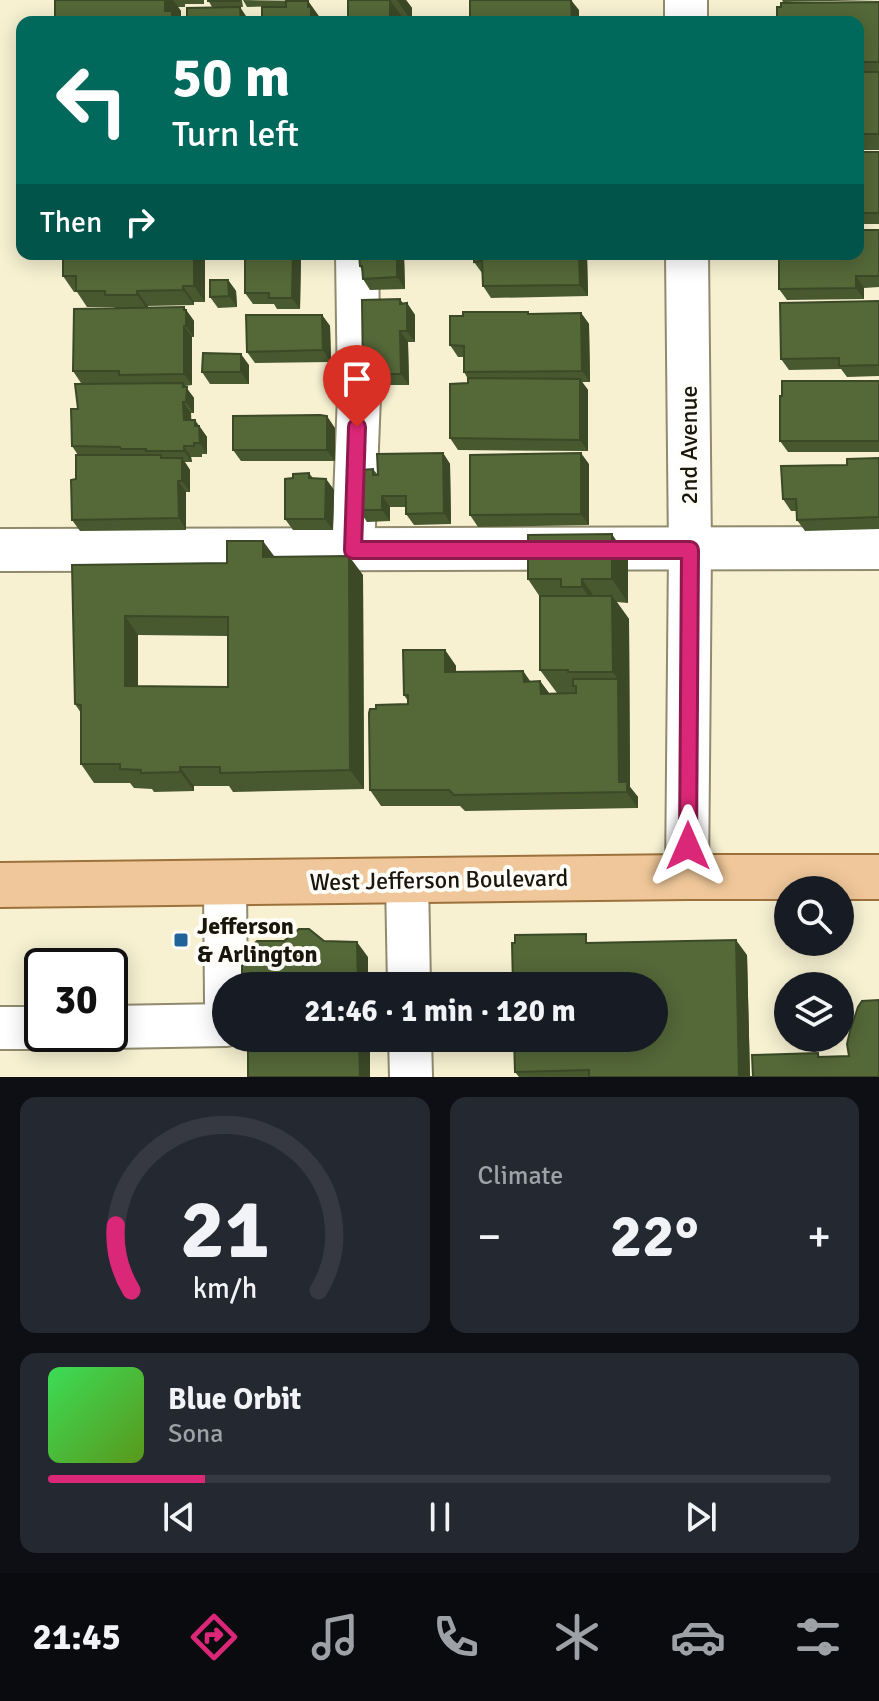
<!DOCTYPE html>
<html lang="en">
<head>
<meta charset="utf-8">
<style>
	body { margin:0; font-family:Signika,sans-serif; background:#242831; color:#f1f3f6; height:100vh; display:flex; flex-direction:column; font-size:30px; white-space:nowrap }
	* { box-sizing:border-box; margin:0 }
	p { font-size:26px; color:#9ea1a6 }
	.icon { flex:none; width:44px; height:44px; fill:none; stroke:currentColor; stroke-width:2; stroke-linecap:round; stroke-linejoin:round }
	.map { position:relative; height:1077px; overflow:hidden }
	.drawer { display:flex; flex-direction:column; gap:20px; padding:20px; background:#0d0f14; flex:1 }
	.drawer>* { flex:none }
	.top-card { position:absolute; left:16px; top:16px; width:848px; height:244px; border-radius:16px; box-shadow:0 4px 20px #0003; background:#00695c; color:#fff; overflow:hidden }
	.controls { position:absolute; left:774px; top:876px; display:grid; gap:16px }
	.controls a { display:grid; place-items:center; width:80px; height:80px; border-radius:50%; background:#171b24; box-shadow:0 4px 20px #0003; font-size:40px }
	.speed { position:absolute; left:24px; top:948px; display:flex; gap:16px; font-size:40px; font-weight:700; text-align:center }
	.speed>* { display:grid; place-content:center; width:104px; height:104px; border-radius:50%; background:#171b24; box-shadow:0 4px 20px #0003; line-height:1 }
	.speed .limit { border:4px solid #111; border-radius:12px; background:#fff; color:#111 }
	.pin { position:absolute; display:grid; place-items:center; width:68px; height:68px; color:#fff; margin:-82px -34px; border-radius:50% 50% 50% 0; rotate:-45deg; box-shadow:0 0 8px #0007 }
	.pin .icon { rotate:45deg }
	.me { position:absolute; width:88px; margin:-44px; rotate:0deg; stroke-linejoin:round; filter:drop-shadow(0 0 6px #0008) }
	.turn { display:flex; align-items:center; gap:28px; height:168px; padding:0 24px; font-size:36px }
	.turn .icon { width:104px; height:104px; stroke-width:2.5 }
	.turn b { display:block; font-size:56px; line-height:68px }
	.then { display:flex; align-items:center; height:76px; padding:0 24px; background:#0003; gap:16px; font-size:30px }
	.big { font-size:60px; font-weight:700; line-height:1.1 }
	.drawer .tile { flex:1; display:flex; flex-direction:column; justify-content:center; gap:12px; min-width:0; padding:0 28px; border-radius:16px; background:#242831 }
	.drawer .dial { align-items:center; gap:0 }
	.dial svg { height:208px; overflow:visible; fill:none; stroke:#363941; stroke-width:7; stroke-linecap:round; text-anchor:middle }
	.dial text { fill:#f1f3f6; stroke:none }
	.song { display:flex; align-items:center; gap:24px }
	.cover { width:96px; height:96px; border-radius:12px; background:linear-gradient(135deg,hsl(130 70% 55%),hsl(90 70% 35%)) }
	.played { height:8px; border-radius:4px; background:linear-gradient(90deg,#db2777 20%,#363941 20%) }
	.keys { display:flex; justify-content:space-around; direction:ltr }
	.heat { display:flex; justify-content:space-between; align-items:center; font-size:44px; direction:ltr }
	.drawer .tiles { flex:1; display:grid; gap:20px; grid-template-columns:1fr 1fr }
	.tile:last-child { grid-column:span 2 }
	.trip { position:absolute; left:212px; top:972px; width:456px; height:80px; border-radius:40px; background:#171b24; box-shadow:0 4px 20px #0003; font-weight:700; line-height:80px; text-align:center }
	.tabs { display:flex; height:128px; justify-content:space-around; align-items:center; background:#090b0e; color:#9ea1a6 }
	.tabs .icon { width:56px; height:56px }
	.tabs .on { color:#db2777 }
	.tabs b { font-size:36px; color:#f1f3f6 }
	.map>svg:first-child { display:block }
</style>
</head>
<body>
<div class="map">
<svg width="879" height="1077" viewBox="0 0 879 1077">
	<rect width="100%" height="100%" fill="#f7f1d2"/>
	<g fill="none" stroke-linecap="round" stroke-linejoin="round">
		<defs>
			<g id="minor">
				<polyline points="686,0 686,22"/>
				<polyline points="687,254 690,550 687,877"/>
				<polyline points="0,550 879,548"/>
				<polyline points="353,550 359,396 357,254"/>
				<polyline points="407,880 409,986"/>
				<polyline points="225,883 226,1002"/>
				<polyline points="110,1027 226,1025"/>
				<polyline points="0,1028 42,1028"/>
				<polyline points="410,1038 411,1077"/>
			</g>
			<polyline id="major" points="0,885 687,877 879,877"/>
		</defs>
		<!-- minor casing -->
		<use href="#minor" stroke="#908a6e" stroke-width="46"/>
		<!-- major casing -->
		<use href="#major" stroke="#9d713c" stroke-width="48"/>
		<!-- minor -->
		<use href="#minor" stroke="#fff" stroke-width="42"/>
		<!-- major -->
		<use href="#major" stroke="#efc79a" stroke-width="44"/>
	</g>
	<!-- wall -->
	<g fill="#485930" fill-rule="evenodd">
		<polygon points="55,0 204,0 204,4 185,4 185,7 178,7 181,11"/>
		<polygon points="208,0 242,0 243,7 212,7"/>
		<polygon points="243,0 308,1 323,22 262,22 286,7 286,6 247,7"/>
		<polygon points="348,0 406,0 412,8 412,22 348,22"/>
		<polygon points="782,0 879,0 783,2"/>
		<polygon points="879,2 879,150 858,150 858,22"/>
		<rect x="858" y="152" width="21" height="72"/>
		<polygon points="879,230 879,287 864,288 864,299 787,300 779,289"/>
		<polygon points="205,254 205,302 194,302 194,305 148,306 148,308 184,307 194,321 194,337 192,337 192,385 185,386 194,398 194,413 191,413 191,420 199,426 207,437 207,454 202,454 202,457 191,457 192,462 185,462 190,470 190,492 186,492 186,530 80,531 72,520 78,455 72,446 78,409 125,383 81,383 73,371 115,308 114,307 87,307 77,292 74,292 63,276"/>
		<polygon points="245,254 301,254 300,309 277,309 274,304 253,304 245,293"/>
		<polygon points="359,254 424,254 424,255 404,255 405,289 370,290 363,279 362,271 360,266"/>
		<polygon points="474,254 587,254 588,296 491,298 483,286 482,273 474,262"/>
		<polygon points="228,280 236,291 237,307 218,308 210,297"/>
		<polygon points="879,301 879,376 847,377 841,369 789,370 781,359"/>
		<polygon points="407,303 415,315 415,342 408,342 409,385 370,385 363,374 403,304"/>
		<polygon points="581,313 589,324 590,382 582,382 588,390 588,451 458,450 450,438 468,383 468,379 464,372 464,357 458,357 450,345 530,314"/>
		<polygon points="322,315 330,326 331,362 255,363 247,352"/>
		<polygon points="249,365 249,384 210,384 202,372"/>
		<polygon points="879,381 879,452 788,452 780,441"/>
		<polygon points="335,428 335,461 241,461 233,450"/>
		<polygon points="443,453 450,464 451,524 414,525 406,514 406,507 390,507 390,521 367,522 359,510 373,469 378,475"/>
		<polygon points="879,458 879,529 805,531 797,520 797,511 791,511 783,499 847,465"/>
		<polygon points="589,464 589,525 478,527 470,515"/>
		<polygon points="309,473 313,478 326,479 334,490 333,530 293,530 285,519 293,478"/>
		<path d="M 274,557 L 363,575 L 364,789 L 233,792 L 229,786 L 194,786 L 194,791 L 154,792 L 152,789 L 134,788 L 130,783 L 94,783 L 81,764 L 81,713 L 75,704 L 72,565 L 227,563 ZM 138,635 L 228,636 L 228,687 L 138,686 Z"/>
		<polygon points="628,558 628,603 617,602 629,619 630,787 638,797 638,808 465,811 460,806 381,806 370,790 376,709 408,704 408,701 404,695 445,650 456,666 456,672 523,671 530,681 540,681 549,693 557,693 540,670 540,597 528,579"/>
		<polygon points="592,943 747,955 750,1077 753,1077 818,1053 820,1057 849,1056 879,1077 519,1077 515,1072"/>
	</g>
	<!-- shaded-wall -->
	<g fill="#3b4927">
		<polygon points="165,0 173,0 181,11 181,22 172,22 165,11"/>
		<polygon points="390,0 406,22 390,22"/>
		<polygon points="397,0 406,0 412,8 412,22"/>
		<polygon points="571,0 579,10 579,22 572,22"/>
		<polygon points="308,1 323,22 311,22"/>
		<polygon points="240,7 250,22 241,22"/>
		<polygon points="194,254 205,254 205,302 194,286"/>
		<polygon points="293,254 301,254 300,309 292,298"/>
		<polygon points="397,254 404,255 405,289 397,277"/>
		<polygon points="579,254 587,254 588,296 580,285"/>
		<polygon points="856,276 864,288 864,299 856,288"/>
		<polygon points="228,280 236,291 237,307 229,296"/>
		<polygon points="183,286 194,302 194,305 183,290"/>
		<polygon points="137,291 148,306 148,310 137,295"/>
		<polygon points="400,299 407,309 407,303 415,315 415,342 407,331"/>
		<polygon points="184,307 194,321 194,337 186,326"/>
		<polygon points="581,313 589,324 590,382 582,371"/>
		<polygon points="322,315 330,326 331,362 323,350"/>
		<polygon points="184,326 192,337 192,385 184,374"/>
		<polygon points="400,331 408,342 409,385 401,374"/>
		<polygon points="241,354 249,365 249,384 241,372"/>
		<polygon points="580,379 588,390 588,451 580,440"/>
		<polygon points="183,383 194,398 194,413 186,402"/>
		<polygon points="183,402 191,413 192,432 184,420"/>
		<polygon points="327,416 335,428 335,461 327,450"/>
		<polygon points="195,420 207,437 207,454 200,443 195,426"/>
		<polygon points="184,446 191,457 192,462 184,451"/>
		<polygon points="443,453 450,464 451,524 444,513"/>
		<polygon points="581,453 589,464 589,525 581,514"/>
		<polygon points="182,458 190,470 190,492 182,481"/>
		<polygon points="326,479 334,490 333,530 325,519"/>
		<polygon points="178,481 186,492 186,530 179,518"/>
		<polygon points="382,496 390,507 390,521 382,510"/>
		<polygon points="612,534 628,558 628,603 612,579"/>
		<polygon points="263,541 277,560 263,557"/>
		<polygon points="349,556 363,575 364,789 350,770"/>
		<polygon points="582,579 598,602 598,610 582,587"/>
		<polygon points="612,596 629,619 630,787 638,797 638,808 619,782 618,679 613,672"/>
		<polygon points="125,616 138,635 138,706 125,686"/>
		<polygon points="445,650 456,666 456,688 445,672"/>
		<polygon points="523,671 534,687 524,682"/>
		<polygon points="540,681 552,697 541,694"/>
		<polygon points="180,767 194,786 194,791 180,772"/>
		<polygon points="736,940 747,955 750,1077 739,1077"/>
		<polygon points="357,942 368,957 368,986 358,986"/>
		<polygon points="359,1038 370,1038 370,1077 360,1077"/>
	</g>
	<!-- building -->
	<g fill="#546838" stroke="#3b4927" stroke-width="2" fill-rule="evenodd">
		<polygon points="55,0 165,0 165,11 172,11 172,22 55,22"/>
		<rect x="208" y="0" width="31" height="1"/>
		<rect x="348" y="0" width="42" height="22"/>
		<polygon points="470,0 571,0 572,21 578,22 470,22"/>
		<polygon points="286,1 308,1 308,7 311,7 311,22 262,22 262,7 286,7"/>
		<polygon points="879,2 879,62 858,62 858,22 777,22 777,7 781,7 781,3"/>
		<polygon points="240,7 241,22 187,22 187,8"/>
		<rect x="858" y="72" width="21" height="62"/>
		<rect x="858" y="152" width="21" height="61"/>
		<polygon points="858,230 879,230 879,276 856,276 856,288 779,289 779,254 858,254"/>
		<polygon points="63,254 194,254 194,286 183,286 183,290 137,291 137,295 105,295 105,291 76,291 76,276 63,276"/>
		<polygon points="245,254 293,254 292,298 269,298 269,293 245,293"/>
		<polygon points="359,254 397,254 397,277 363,279 362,266 360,266"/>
		<polygon points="474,254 579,254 580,285 483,286 482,261 474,262"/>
		<polygon points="210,280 228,280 229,296 210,297"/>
		<polygon points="400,299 400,304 407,303 407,331 400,331 401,374 363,374 362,300"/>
		<polygon points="879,301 879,365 839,366 839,358 781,359 780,303"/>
		<polygon points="184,307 184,310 186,310 186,326 184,326 184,374 119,375 119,371 73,371 74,309"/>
		<polygon points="463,312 528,312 528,314 581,313 582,371 464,372 464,346 450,345 450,316 463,316"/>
		<polygon points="246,315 322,315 323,350 247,352"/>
		<polygon points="203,353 241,354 241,372 202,372"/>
		<polygon points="468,378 580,379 580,440 450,438 450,384 468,383"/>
		<polygon points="782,381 879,381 879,441 780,441 780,396 782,396"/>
		<polygon points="183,383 183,387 187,387 186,402 183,402 184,420 195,420 195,426 199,426 200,443 194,443 194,446 184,446 184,451 146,451 146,449 121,449 120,447 72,446 71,409 78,409 75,384"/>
		<polygon points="320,415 327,416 327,450 233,450 233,416"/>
		<polygon points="443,453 444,513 406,514 406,496 382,496 382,510 359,510 360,470 373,469 373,475 378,475 377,454"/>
		<polygon points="581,453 581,514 470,515 470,455"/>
		<polygon points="76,455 161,455 161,458 182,458 182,481 178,481 179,518 72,520 71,480 76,479"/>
		<polygon points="879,458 879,517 797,520 796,499 783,499 781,466 847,465 847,459"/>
		<polygon points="309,473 309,478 326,479 325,519 285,519 285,479 293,478 293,474"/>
		<polygon points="612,534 612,579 582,579 582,587 561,587 561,579 528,579 528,535"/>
		<path d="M 227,541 L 263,541 L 263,557 L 349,556 L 350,770 L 220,773 L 220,767 L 180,767 L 180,772 L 141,773 L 141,770 L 120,769 L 120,764 L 81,764 L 81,705 L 75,704 L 72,565 L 227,563 ZM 125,616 L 228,617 L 228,687 L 125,686 Z"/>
		<polygon points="540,596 612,596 613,672 568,672 568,670 540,670"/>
		<polygon points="403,650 445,650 445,672 523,671 524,682 540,681 541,694 576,693 576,686 573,686 573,679 618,679 619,782 627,782 627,792 454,795 449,790 370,790 369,713 370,709 376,709 376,705 408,704 408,695 404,695"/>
		<polygon points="299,929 309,929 324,941 357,942 358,986 248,986 248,980 242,980 242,957 244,953 257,941 284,941"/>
		<polygon points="586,934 586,943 736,940 739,1077 589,1077 589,1070 515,1072 514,1038 654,1038 654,986 513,986 512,943 515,943 515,935"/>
		<polygon points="879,1000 879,1077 737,1077 753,1077 752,1055 818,1053 818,1057 849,1056 847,1044 850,1031 858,1007 862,1001"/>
		<polygon points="248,1038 359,1038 360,1077 248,1077"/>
	</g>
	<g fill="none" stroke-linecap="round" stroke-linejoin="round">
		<defs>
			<polyline id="route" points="357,427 353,550 690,550 688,846"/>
		</defs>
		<!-- route casing -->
		<use href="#route" stroke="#8e194d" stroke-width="20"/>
		<!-- route -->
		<use href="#route" stroke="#db2777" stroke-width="14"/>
	</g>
	<!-- markers -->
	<rect fill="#216499" stroke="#fefdf7" stroke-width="3" x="173" y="932" width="16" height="16" rx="4"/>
	<g text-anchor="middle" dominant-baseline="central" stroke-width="8" stroke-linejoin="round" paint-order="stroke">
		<!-- street labels -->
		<g font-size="24" fill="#19160c" stroke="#fefdf7">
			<text transform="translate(689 445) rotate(-90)">2nd Avenue</text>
			<text transform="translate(439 880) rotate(-1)">West Jefferson Boulevard</text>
		</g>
		<!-- poi labels -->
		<g font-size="24" font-weight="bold" fill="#19160c" stroke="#fefdf7" text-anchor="start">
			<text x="197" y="926">Jefferson<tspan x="197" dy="28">&amp; Arlington</tspan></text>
		</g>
	</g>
</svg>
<div class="controls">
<a><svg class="icon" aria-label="search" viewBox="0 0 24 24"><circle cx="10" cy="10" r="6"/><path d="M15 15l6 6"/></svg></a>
<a><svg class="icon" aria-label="layers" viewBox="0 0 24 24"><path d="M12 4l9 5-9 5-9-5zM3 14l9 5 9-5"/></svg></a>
</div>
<div class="speed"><div class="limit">30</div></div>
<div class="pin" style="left:357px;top:427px;background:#d93025"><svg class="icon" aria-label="arrive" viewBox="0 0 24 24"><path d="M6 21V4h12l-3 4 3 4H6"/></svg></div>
<svg class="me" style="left:688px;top:846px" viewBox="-20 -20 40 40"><path d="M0-17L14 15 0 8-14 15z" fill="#db2777" stroke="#fff" stroke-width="4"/></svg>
<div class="trip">21:46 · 1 min · 120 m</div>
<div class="top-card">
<div class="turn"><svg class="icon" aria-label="left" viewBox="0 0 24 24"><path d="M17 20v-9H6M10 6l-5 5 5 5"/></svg><div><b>50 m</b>Turn left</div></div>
<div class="then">Then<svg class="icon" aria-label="right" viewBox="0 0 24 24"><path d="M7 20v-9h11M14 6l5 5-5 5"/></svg></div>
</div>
</div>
<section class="drawer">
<div class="tiles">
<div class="tile dial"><svg viewBox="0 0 100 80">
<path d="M14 69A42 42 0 1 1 86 69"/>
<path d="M14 69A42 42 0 0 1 8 44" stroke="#db2777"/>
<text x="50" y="56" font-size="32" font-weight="700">21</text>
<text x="50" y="72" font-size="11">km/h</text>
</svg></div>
<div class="tile"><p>Climate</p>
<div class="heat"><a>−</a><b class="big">22°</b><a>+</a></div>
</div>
<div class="tile">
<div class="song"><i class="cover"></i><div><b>Blue Orbit</b><p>Sona</p></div></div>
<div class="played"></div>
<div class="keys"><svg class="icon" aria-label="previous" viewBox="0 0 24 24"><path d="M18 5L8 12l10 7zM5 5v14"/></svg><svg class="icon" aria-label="pause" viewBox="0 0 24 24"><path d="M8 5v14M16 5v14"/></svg><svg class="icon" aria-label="next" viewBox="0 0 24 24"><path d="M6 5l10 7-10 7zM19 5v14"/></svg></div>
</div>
</div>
</section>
<nav class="tabs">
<b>21:45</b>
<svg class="icon on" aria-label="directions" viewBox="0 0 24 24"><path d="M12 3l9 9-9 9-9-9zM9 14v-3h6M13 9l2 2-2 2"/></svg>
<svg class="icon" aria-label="music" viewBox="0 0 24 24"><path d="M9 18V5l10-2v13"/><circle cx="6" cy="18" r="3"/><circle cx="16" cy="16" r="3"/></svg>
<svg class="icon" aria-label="phone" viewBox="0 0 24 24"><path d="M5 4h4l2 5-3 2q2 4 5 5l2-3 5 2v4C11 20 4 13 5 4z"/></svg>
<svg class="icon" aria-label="climate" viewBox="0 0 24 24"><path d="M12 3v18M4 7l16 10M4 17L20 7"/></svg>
<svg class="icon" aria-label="car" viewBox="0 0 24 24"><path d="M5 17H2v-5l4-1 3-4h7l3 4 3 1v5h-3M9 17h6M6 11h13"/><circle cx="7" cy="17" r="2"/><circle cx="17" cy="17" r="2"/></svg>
<svg class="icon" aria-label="filters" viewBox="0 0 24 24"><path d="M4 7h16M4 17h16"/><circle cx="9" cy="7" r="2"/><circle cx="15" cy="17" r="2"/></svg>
</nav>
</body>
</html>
